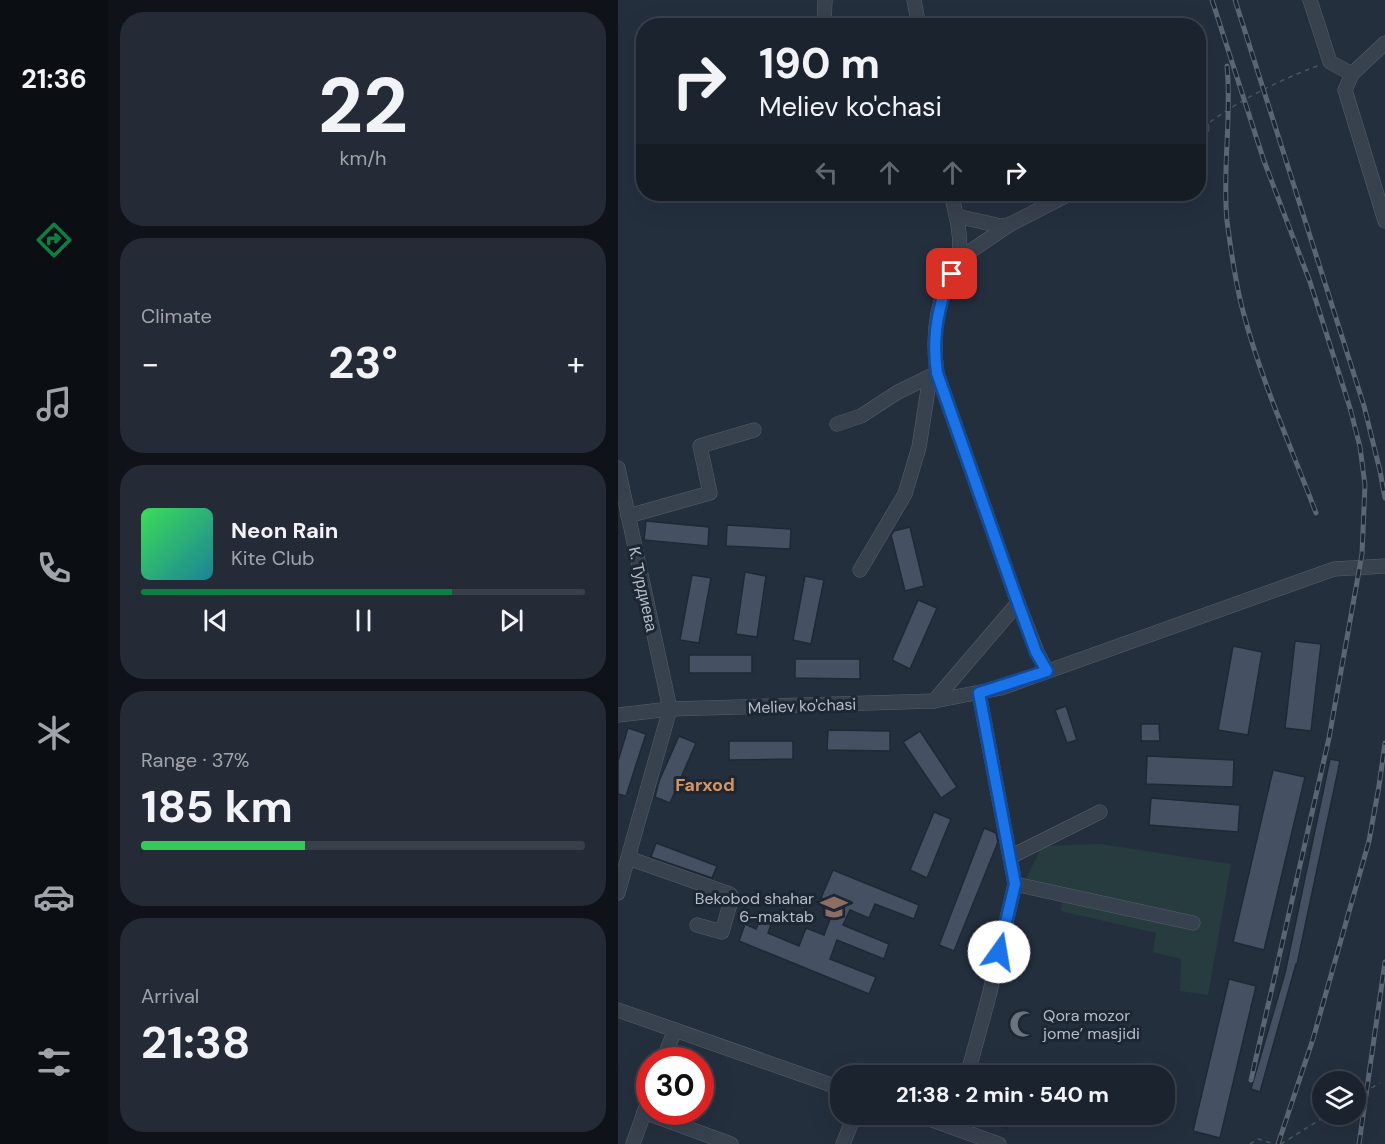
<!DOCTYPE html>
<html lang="en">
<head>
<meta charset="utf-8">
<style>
	body { margin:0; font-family:"DM Sans",sans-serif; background:#242b36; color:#f1f3f6; height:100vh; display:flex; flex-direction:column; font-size:22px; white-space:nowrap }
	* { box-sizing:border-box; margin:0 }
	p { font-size:20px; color:#a0a4aa }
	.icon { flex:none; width:33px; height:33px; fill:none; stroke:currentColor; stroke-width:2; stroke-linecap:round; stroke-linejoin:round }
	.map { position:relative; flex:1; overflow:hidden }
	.side { display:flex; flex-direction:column; gap:12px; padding:12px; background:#0f1319; width:510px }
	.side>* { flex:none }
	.hud { position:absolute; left:18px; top:18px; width:570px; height:183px; border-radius:24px; box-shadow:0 6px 24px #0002,0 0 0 2px #39404a; background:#1b232e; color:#f1f3f6; overflow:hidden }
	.fabs { position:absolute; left:694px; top:1071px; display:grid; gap:12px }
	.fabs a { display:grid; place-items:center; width:54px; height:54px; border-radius:50%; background:#1b232e; box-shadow:0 6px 24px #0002,0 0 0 2px #39404a; font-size:30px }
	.speed { position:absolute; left:18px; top:1047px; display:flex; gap:12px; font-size:30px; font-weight:700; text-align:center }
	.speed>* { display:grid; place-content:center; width:78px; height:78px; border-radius:50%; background:#1b232e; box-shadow:0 6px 24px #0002,0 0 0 2px #39404a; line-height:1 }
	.speed .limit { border:9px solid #d22; background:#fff; color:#111 }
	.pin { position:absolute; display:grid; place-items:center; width:51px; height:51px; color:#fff; margin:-26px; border-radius:12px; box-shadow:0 3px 9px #0006 }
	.me { position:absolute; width:66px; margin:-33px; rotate:13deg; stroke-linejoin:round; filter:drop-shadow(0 0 4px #0008) }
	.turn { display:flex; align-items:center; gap:21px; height:126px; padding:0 24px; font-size:27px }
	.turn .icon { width:78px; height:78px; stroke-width:2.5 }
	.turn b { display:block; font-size:42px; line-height:51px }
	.lanes { display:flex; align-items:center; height:57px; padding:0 24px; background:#0003; justify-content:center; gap:30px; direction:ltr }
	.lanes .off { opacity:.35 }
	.big { font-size:45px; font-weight:700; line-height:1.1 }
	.side .widget { flex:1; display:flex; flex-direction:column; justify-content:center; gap:9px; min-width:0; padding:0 21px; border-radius:24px; background:#242b36 }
	.side .dial { align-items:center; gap:0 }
	.dial b { font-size:78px; line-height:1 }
	.song { display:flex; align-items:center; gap:18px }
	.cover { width:72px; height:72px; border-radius:9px; background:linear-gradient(135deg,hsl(130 70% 55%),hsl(190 70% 35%)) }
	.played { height:6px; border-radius:3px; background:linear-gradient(90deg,#0b8043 70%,#39404a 70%) }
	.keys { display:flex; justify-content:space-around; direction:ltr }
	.heat { display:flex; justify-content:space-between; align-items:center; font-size:33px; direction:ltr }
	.charge { height:9px; border-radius:4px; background:linear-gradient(90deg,#34c759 37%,#39404a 0) }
	.trip { position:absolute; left:212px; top:1065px; width:345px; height:60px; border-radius:24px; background:#1b232e; box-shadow:0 6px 24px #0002,0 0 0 2px #39404a; font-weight:700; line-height:60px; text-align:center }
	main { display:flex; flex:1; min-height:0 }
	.tabs { display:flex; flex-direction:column; width:108px; justify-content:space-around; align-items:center; background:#0b0e12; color:#a0a4aa }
	.tabs .icon { width:42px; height:42px }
	.tabs .current { color:#0b8043 }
	.tabs b { font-size:27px; color:#f1f3f6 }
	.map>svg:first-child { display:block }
</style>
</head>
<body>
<main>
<nav class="tabs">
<b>21:36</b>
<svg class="icon current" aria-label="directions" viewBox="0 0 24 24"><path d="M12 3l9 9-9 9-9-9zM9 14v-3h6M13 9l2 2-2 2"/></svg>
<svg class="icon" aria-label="music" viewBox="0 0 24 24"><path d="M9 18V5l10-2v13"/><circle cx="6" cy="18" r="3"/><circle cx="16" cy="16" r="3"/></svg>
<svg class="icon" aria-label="phone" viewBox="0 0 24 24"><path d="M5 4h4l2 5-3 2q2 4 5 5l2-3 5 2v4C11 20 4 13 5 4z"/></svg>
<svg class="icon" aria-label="climate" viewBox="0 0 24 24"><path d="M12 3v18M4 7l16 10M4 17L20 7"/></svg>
<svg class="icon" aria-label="car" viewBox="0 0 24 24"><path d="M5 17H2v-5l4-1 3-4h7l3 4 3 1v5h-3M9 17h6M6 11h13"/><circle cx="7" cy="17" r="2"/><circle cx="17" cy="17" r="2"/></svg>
<svg class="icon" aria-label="filters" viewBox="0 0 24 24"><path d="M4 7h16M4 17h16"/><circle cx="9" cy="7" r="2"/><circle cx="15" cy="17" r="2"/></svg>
</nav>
<section class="side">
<div class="widget dial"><b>22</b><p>km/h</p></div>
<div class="widget"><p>Climate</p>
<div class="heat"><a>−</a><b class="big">23°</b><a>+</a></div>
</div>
<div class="widget">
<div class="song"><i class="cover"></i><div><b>Neon Rain</b><p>Kite Club</p></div></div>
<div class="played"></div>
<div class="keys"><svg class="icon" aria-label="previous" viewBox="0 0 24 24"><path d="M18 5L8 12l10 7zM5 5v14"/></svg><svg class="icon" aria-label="pause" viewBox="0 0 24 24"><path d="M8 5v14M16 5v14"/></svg><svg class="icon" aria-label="next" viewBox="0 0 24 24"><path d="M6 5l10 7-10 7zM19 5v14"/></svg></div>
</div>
<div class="widget"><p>Range · 37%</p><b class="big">185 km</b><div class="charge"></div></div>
<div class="widget"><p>Arrival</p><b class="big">21:38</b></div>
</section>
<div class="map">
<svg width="767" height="1144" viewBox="0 0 767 1144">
	<rect width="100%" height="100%" fill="#242f3e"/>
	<!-- green -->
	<polygon fill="#263c3f" points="482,844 613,864 590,995 562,991 563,959 535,952 538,933 443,911 445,894 404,887 424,846"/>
	<!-- building -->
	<g fill="#455162" stroke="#1f2835" stroke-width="1.5">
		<polygon points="28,521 91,527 90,546 26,540"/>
		<polygon points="109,525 173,529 172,549 108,546"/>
		<polygon points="292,527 306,586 287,591 273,535 276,531"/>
		<polygon points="127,572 148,576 139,637 118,634"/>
		<polygon points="74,575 93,578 81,643 62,640"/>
		<polygon points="187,576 206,580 193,644 175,640"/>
		<polygon points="300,600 319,608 292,669 274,660"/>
		<polygon points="677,641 703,644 693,731 667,728"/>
		<polygon points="615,646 644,652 630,735 600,730"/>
		<rect x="71" y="655" width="63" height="18"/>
		<polygon points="177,659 242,659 242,679 177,678"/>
		<polygon points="448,706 459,740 449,743 437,710"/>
		<polygon points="523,724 541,724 542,741 523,741"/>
		<polygon points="10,728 28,734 8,796 0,794 0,761"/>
		<polygon points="210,730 272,731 272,751 209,750"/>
		<polygon points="302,731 339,787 323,798 285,742"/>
		<polygon points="61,736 78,743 52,803 37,797 41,781"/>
		<polygon points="111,741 175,741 175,759 111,760"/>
		<polygon points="529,756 616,760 615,787 528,784"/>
		<polygon points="712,759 722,761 679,964 678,964 642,1092 633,1089 667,973"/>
		<polygon points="655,770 687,777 646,950 615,942"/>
		<polygon points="533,798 622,805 620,832 531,825"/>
		<polygon points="316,812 333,819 309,878 292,870"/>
		<polygon points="366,828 378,833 380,842 336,951 321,945"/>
		<polygon points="38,843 99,866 94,878 33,857"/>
		<polygon points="215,870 301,905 296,919 257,904 251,918 232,910 225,925 271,944 266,959 219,940 212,959 258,977 251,994 121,941 127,924 138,929 144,915 155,919 150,933 181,946 188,928 206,935 218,904 203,898"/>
		<polygon points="611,979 638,986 602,1138 575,1131"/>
		<polygon points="349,1114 392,1114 389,1128 349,1117"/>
	</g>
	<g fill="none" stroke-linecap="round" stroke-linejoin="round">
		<defs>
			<g id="minor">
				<polyline points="296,0 301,26"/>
				<polyline points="692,0 712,62 734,74"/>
				<polyline points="206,26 207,0"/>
				<polyline points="767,43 734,74 727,90 767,221"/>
				<polyline points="580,129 584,128"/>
				<path d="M 333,194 C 338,213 344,237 341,258 C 339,267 332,278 328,287 C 316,315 315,344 319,373 L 400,603 L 419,652 L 429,671"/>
				<polyline points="338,216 383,226 391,225"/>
				<polyline points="341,259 391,225 451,194"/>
				<polyline points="219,424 243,416 280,392 317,374"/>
				<polyline points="0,468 52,709 0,893"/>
				<polyline points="10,516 92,493 82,446 136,430"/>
				<polyline points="242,570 287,494 301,447 312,377"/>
				<polyline points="316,701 383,688 716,569 767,566"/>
				<polyline points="0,715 52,709 316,701 400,603"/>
				<polyline points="392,857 482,812"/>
				<polyline points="10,858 112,894 114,897 104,932 79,925"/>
				<polyline points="397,884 575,923"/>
				<polyline points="0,1010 222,1088"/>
				<polyline points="45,1060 57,1030"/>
				<polyline points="349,1076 371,996 397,884 361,693"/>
				<polyline points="26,1112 113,1144"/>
				<polyline points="297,1114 381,1144"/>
				<polyline points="15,1144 32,1096"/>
				<polyline points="225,1144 237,1114"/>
			</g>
		</defs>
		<!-- minor casing -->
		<use href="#minor" stroke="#565f6c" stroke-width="15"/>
		<!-- path -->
		<g stroke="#44595c" stroke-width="1.5" stroke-dasharray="4.5 4.5" stroke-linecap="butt">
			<path d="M 592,122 C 625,98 664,79 702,65"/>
			<polyline points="738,1097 762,1083"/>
			<polyline points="632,1144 640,1139 657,1144"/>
			<polyline points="663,1144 711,1114"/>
		</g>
		<!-- minor -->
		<use href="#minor" stroke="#38414e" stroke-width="14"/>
		<defs>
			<g id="rail">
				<polyline points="594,0 646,161 692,282 732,408 742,447 747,485 744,554 711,738 633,1080"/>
				<polyline points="617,0 746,406 762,471 767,498"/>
				<path d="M 609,66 C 614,117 604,169 609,221 C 613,251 617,282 625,311 C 643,380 673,447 698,513"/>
				<polyline points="660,1144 695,1039 751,841 761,786 767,743"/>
				<polyline points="741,1144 767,962"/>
			</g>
		</defs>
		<!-- rail casing -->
		<use href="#rail" stroke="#5a6575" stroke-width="5"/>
		<!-- rail -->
		<use href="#rail" stroke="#1d2633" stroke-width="3" stroke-dasharray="9" stroke-linecap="butt"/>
	</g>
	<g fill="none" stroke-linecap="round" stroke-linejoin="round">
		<defs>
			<path id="route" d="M 334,274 C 319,306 314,338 319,373 L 400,603 L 418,652 L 429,671 L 361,693 L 397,884 L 381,952"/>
		</defs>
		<!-- route casing -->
		<use href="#route" stroke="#114b97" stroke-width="15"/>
		<!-- route -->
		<use href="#route" stroke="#1a73e8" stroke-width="10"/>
	</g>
	<!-- icons -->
	<defs>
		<symbol id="school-bare" viewBox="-9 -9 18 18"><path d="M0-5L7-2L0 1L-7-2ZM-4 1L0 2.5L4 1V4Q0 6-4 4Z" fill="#8d6e63" stroke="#1d2633" stroke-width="2.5" paint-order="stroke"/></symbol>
		<symbol id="mosque-bare" viewBox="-9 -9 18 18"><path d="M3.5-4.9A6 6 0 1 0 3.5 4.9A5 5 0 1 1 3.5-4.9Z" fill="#6b7280" stroke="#1d2633" stroke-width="2.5" paint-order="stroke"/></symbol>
	</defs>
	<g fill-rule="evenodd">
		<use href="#school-bare" x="197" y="888" width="38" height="38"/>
		<use href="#mosque-bare" x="386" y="1005" width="38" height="38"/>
	</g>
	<g text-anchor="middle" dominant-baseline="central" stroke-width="6" stroke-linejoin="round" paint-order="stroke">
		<!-- street labels -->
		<g font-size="16" fill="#b4bcc9" stroke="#1d2633">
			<text transform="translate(25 589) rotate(78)">К. Турдиева</text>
			<text transform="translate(184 706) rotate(-2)">Meliev ko'chasi</text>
		</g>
		<!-- poi labels -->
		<g font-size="16" fill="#b4bcc9" stroke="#1d2633" text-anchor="end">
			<text x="196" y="898">Bekobod shahar<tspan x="196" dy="18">6-maktab</tspan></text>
			<text x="425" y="1015" text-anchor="start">Qora mozor<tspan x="425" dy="18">jome’ masjidi</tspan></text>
		</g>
		<!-- neighbourhood labels -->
		<g font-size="18" font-weight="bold" fill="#d59563" stroke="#1d2633">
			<text x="87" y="785">Farxod</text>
		</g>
	</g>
</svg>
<div class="fabs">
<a><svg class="icon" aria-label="layers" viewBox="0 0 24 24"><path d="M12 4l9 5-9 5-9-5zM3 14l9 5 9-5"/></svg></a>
</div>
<div class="speed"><div class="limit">30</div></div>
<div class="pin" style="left:334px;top:274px;background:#d93025"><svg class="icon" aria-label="arrive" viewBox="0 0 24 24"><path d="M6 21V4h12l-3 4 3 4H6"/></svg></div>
<svg class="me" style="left:381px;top:952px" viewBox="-20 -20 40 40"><circle r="19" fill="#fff"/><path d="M0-13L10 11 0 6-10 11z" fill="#1a73e8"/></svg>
<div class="trip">21:38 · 2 min · 540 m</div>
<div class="hud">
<div class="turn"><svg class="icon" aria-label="right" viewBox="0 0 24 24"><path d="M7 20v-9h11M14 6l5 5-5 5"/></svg><div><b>190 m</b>Meliev ko'chasi</div></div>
<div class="lanes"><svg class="icon off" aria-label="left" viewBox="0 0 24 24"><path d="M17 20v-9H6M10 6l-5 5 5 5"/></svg><svg class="icon off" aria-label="ahead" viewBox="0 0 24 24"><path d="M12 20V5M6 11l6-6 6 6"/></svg><svg class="icon off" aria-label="ahead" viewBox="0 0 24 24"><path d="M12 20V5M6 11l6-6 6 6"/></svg><svg class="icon" aria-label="right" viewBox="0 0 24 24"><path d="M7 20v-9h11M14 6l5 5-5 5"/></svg></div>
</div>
</div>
</main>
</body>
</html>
